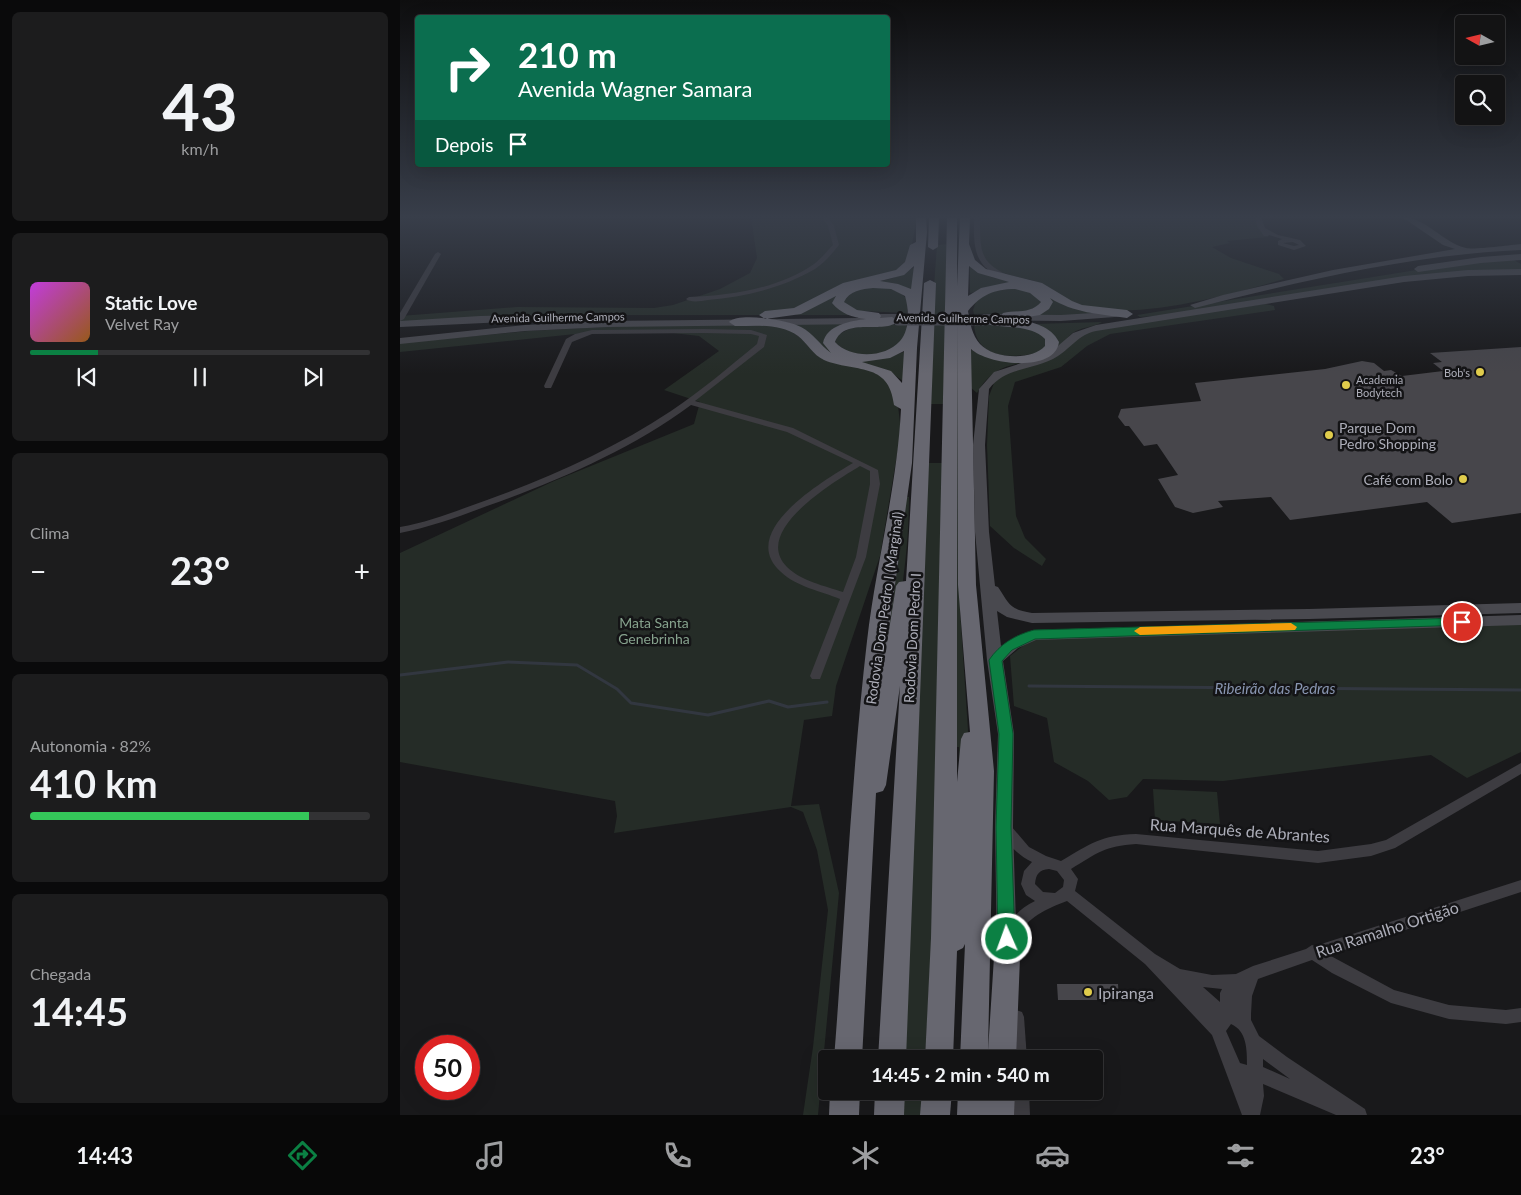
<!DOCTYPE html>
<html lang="pt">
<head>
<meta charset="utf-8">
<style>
	body { margin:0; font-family:Lato,sans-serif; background:#1c1c1d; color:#f1f3f6; height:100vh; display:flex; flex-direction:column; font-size:19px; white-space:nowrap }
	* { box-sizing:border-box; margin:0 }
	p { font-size:16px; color:#9d9ea0 }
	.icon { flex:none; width:28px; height:28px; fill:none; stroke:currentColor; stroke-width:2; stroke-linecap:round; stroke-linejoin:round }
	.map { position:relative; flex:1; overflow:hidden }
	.side { display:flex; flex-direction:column; gap:12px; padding:12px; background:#0a0a0b; width:400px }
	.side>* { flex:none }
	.hud { position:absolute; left:15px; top:15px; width:475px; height:152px; border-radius:5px; box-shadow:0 5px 20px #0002,0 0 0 1px #323234; background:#0b6e4f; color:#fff; overflow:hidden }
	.needle { width:32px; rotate:278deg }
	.buttons { position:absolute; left:1055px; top:15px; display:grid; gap:10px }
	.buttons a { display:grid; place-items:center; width:50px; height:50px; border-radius:5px; background:#131314; box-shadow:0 5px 20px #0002,0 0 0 1px #323234; font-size:25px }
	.speed { position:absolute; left:15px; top:1035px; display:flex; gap:10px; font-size:25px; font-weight:700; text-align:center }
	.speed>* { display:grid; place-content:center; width:65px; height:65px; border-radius:50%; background:#131314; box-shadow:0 5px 20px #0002,0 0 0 1px #323234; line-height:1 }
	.speed .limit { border:8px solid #d22; background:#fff; color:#111 }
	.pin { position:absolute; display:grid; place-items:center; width:42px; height:42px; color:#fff; margin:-21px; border:2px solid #fff; border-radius:50%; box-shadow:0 1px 5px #0007 }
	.me { position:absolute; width:55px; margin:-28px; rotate:358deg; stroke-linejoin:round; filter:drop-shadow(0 0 4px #0008) }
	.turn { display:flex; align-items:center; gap:18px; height:105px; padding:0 20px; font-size:22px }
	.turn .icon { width:65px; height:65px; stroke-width:2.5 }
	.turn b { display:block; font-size:35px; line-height:42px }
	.then { display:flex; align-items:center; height:48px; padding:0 20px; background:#0003; gap:10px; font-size:19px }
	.big { font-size:38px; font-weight:700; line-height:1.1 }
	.side .tile { flex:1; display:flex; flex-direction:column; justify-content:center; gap:8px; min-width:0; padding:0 18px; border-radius:8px; background:#1c1c1d }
	.side .dial { align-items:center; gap:0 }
	.dial b { font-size:65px; line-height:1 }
	.song { display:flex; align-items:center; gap:15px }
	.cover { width:60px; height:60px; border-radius:8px; background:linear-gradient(135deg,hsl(290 70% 55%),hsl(30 70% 35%)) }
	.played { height:5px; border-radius:2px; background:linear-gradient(90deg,#0b8043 20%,#323234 20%) }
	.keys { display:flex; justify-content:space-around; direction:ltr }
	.heat { display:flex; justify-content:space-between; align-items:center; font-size:28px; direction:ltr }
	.charge { height:8px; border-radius:4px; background:linear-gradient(90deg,#34c759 82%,#323234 0) }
	.trip { position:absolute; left:418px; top:1050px; width:285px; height:50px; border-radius:5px; background:#131314; box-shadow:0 5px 20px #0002,0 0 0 1px #323234; font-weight:700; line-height:50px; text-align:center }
	.tab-bar { display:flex; height:80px; justify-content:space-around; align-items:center; background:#080808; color:#9d9ea0 }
	.tab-bar .icon { width:35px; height:35px }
	.tab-bar .current { color:#0b8043 }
	.tab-bar b { font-size:22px; color:#f1f3f6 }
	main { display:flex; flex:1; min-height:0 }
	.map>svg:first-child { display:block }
</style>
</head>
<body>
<main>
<section class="side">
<div class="tile dial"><b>43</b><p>km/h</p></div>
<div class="tile">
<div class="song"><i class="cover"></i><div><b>Static Love</b><p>Velvet Ray</p></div></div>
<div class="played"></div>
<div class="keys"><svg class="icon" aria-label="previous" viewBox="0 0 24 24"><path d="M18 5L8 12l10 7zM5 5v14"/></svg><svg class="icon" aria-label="pause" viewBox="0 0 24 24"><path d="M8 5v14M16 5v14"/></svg><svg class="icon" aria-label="next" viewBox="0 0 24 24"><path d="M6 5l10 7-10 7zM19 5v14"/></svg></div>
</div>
<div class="tile"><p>Clima</p>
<div class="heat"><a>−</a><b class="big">23°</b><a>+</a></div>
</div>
<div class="tile"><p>Autonomia · 82%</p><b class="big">410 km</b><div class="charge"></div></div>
<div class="tile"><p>Chegada</p><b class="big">14:45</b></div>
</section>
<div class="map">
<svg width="1121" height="1115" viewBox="0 0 1121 1115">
	<rect width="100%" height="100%" fill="#19191b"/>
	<!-- green -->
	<g fill="#252c27">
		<polygon points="351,217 516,217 516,222 508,267 451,284 409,306 375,315 113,315 0,322 0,316 117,307 254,308 273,305 320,289 350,273 357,258"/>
		<path d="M 580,217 L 858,217 L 868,237 L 827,241 L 830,243 L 812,247 L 831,258 L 879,274 L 884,279 C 830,295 727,324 675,303 C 663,299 654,289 642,284 C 624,275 586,277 582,252 C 579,241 581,228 580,217 Z"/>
		<polygon points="548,244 545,314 532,314 537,245"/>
		<polygon points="1114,260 1121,264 1121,271 1073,272 767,315 740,317 737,315 1054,264"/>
		<path d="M 570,265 L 581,273 L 594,278 L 636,286 L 672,307 L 698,315 L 627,316 L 636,314 L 650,307 C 652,301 650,298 645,294 C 629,282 603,283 584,288 C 579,289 576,293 570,293 Z"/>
		<polygon points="515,267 513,292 484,284 439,295 451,315 395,315 433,294 493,278"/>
		<path d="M 481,287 C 492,289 500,291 508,300 L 507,313 L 460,311 L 446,307 L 443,299 C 454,288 466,288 481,287 Z"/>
		<path d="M 619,288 L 640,297 L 641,304 C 624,318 595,313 574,314 L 573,310 L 578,296 L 589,291 Z"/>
		<polygon points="865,304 874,306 875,310 710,334 687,346 661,367 615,382 608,406 616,516 625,538 646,559 642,566 614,548 590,526 587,445 589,396 594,383 603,373 618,368 684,333 719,324"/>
		<polygon points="452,322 428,334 447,357 493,356 506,351 503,381 493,374 425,352 393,324"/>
		<path d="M 702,322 C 693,327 684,327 676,331 C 667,335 664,345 656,350 C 625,370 599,355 577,393 L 570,387 L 570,349 C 603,369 623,357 657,346 L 634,324 Z"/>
		<polygon points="533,323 546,323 543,404 531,404"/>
		<polygon points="556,323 560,323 560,610 568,730 567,748 560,801 559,747 555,747"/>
		<polygon points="261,324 383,325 432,361 463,366 495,380 501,431 480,556 436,686 432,716 404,720 391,806 419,804 439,893 418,1115 403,1115 413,1047 428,910 417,850 403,812 391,807 214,833 217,816 215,801 0,762 0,553 154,481 294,424 300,402 264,390 319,351 299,336 273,333 185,333 0,352 0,343 128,331"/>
		<path d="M 480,324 L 506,325 L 507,331 L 494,351 L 474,356 L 453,355 L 435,343 L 436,337 C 449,326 463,325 480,324 Z"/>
		<path d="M 574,324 L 629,327 L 644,334 L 649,344 L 643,352 C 616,358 576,362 574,324 Z"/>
		<polygon points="528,463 543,463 533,919 525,1059 504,1059"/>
		<path d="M 506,497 L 509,497 C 509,572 492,646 479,720 L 484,635 Z"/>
		<polygon points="1121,624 1121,752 1067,778 1031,755 823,781 743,779 727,797 709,800 688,781 654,762 647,718 614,706 610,656 629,641 648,636"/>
		<polygon points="753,789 817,792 820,824 755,820"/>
		<polygon points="502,1091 523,1091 521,1115 501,1115"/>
	</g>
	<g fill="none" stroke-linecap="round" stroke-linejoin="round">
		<!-- stream -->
		<g stroke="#323740" stroke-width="3">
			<polyline points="0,675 108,662 177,665 217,689 231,703 308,715 369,701 388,707 427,702"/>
			<polyline points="629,686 1121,690"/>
		</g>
	</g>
	<!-- building -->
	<g fill="#47464b">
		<polygon points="1121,347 1121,513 1052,523 1027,502 890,520 871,497 818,501 823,507 793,513 775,507 758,479 778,475 757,444 744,446 729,426 725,426 718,417 721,409 801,401 795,383 925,369 962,361 974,363 984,371 991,370 1002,376 1043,371 1033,363 1042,362 1030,353"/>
		<polygon points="657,984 718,984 719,1000 658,1000"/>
	</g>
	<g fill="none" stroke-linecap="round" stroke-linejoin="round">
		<!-- street -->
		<g fill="#3d3c41" fill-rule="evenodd">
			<path d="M 422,217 L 428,217 L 434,226 L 439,245 C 432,254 424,263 415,269 C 382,288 345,297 308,300 C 301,301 291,303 286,299 L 289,297 C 329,296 381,288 414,264 C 421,259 427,251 433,245 L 428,226 Z"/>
			<path d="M 574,217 L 580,217 C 581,247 577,262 608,275 L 608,277 C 602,278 595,275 590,271 C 572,259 574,237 574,217 Z"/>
			<path d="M 855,217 L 861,217 L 865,228 L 878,235 L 900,240 L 906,246 L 894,250 L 878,245 L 878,241 L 882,239 L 869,235 L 868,236 L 864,236 L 857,226 ZM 893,242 L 899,245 L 894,246 L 883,243 Z"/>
			<polygon points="38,252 41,254 4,319 0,321 0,313 35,254"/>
			<path d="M 303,329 L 351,330 L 367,335 L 364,347 L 295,401 L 393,428 L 478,470 L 480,484 L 466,557 L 420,679 L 412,679 L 410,676 L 440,599 C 421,591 397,587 381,572 C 336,532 423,481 453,463 L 387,432 L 291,405 C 230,450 158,481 87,506 C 58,517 30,527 0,533 L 0,527 C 30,522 58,510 87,500 C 150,477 214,449 271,411 C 301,391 329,367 357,344 L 359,336 L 351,334 L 303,333 L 192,334 L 172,342 L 152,386 L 151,388 L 145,388 L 144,386 L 166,339 L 175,334 L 192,330 ZM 460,466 L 470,471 L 470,484 L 456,557 L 443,592 C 425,586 401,581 387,567 C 351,531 434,482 460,466 Z"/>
			<path d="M 1121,763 L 1121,774 L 995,848 L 971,856 L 918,863 L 736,844 C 705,846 697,853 671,869 L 678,879 L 675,891 L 755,954 L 780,969 L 812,975 L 836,974 L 853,966 L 906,949 L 912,945 L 915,946 L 1121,880 L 1121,892 L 929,955 L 994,990 L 1049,1005 L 1106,1010 L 1121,1008 L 1121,1022 L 1106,1024 L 1049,1019 L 991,1003 L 932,973 L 912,960 L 858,979 L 852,996 L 851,1014 L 851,1020 L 859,1036 L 887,1057 L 965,1109 L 967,1115 L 936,1115 L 863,1084 L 864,1096 L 860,1115 L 842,1115 L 812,1035 L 745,964 L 667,901 C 646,909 627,917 616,939 L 611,940 L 606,939 L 604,934 C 611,918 619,909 635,901 L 626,895 L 621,884 L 624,871 L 632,862 C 618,855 607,844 599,830 L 601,826 L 606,825 L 611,826 L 629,847 L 646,856 L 661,861 C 690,844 701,835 736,834 L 918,851 L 971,844 L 986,840 ZM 649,869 L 657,871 L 664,880 L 663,887 L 655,893 L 643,892 L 635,884 C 636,874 639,870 649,869 ZM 803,987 L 822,989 L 820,993 L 820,1002 ZM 831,1024 C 847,1031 847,1050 847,1065 L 840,1063 L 826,1031 ZM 863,1059 L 890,1079 L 863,1067 Z"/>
			<polygon points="616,1010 622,1012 624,1017 627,1059 611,1059 608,1017 610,1012"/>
			<polygon points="613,1091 629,1091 630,1115 614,1115"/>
		</g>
		<!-- secondary -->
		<g fill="#49494f" fill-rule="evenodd">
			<path d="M 1002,217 C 1026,217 1043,243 1066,248 C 1074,250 1110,245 1121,244 L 1121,250 C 1010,255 902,281 795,308 L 790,305 L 823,295 L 933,270 L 1055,249 L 1043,245 Z"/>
			<polygon points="1121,254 1121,260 1081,263 1018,272 1014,269 1018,266 1081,257"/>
			<path d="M 1121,269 L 1121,275 L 1068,276 L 1004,282 L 696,331 C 678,335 672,347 658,356 C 635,371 606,366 589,389 L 585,445 L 589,532 L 595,586 L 598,587 C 610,605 609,609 632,613 L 909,609 L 1121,603 L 1121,613 L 909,619 L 632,623 L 607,617 L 597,611 L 601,646 L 617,636 L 634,630 L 1121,615 L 1121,625 L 636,640 L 618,648 L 603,661 L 614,734 L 613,827 L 617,957 L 614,964 L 607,966 L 600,964 L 597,957 L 595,827 L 598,734 L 587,660 L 575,532 L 573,445 L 579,389 L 594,372 L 640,357 L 652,351 L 673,333 L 696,325 L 1004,276 L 1068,270 Z"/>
			<polygon points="725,311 730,314 728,316 661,321 584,320 579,317 584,314 661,315"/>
			<polygon points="165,314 170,317 168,319 0,327 0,321 80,316"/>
			<polygon points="462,314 498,314 503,317 498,320 475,320 474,323 471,324 208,327 125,331 0,344 0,338 125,325 208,321 458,318 459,315"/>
		</g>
		<!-- highway -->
		<g fill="#676770" fill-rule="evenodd">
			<path d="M 516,217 L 526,217 L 527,232 L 517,348 L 512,463 L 486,649 L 496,586 L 499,582 L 506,581 L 524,283 L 530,280 L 536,283 L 506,1059 L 478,1059 L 500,686 L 486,785 L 483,791 L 476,793 L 462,1059 L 434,1059 C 445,920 451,780 467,641 C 476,563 497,488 501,409 L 494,405 C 489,361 455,373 424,360 C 413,355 407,343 398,336 C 380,323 356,326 335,326 L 329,322 C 338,312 389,320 401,327 C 413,333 420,345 431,353 L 423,343 C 426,325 451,321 466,319 C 452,317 441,314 432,303 L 436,296 L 401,314 L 365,319 L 359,315 L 365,311 L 394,308 L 443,283 L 496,270 L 505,262 L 510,245 L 516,242 ZM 514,266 L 511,289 L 498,284 L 480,281 L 504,275 ZM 473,288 L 491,289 L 505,296 C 509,309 510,330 500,341 C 485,358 451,359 435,342 C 445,316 485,335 498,321 L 492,317 L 480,318 L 481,316 L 479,313 L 457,310 L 444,302 C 449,291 462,289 473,288 ZM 504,351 L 502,383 L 491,371 L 462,362 L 490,358 Z"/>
			<polygon points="529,217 539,217 538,247 533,250 528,247"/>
			<path d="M 547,217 L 557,217 L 557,286 L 560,217 L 570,217 L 569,244 L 575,260 L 586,269 L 642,283 L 672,301 L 682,305 L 727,310 L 733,314 L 727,318 C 699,314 674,313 650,298 L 653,302 L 649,309 L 640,315 L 616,319 C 633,322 651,326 659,342 C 655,373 588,365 571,349 L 576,585 L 594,771 L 588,1051 L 594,957 L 598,949 L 607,945 L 616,949 L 620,957 L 616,1059 L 560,1059 L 565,944 L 563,948 L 557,951 L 553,1059 L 525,1059 L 531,938 ZM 569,266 L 578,273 L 609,282 L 581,288 L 568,296 ZM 615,289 L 630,293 L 641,302 C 631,314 616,310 603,313 L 601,316 L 602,318 L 588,317 L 582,321 C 591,331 627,321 645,339 L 645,346 C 631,361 594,359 580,344 C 572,335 570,323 568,311 C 581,295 594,289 615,289 ZM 557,319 L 558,585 L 570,732 L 564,733 L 561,739 L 557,782 Z"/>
			<polygon points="430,1091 460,1091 459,1115 429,1115"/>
			<polygon points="475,1091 505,1091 504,1115 474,1115"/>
			<polygon points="522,1091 552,1091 550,1115 520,1115"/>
			<polygon points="558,1091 615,1091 614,1115 557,1115"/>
		</g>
		<!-- secondary-bridge -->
		<polyline stroke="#49494f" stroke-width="9" points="498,321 584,321"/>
	</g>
	<!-- sky -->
	<linearGradient id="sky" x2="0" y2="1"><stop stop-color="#0e0e0f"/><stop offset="0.58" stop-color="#383e4a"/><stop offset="1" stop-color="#383e4a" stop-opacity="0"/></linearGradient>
	<rect width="1121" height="374" fill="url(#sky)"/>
	<!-- route -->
	<path fill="#0b8043" stroke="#07532c" d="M 1062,618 L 1066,619 L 1068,622 L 1066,625 L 635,639 L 612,650 L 602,661 L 613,734 L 611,827 L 615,939 L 613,944 L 607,946 L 601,944 L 598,939 L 596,827 L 599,734 L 589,660 C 600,644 615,635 634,630 Z"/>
	<!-- slow -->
	<polygon fill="#f59e0b" points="891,623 897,627 895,630 740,635 734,631 740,627"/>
	<!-- markers -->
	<g fill="#e0cc4c" stroke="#141416" stroke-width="2">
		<circle cx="1080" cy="372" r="5"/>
		<circle cx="946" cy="385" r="5"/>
		<circle cx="929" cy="435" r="5"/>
		<circle cx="1063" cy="479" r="5"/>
		<circle cx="688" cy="992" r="5"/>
	</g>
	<g text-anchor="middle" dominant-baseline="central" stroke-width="5" stroke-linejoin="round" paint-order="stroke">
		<!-- far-street labels -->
		<g font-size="11" fill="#adaeb9" stroke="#141416">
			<text transform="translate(158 317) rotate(-1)">Avenida Guilherme Campos</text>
			<text transform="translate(563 318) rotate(1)">Avenida Guilherme Campos</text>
		</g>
		<!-- far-poi labels -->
		<g font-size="11" fill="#adaeb9" stroke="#141416" text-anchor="end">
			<text x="1070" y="372">Bob's</text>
			<text x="956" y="379" text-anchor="start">Academia<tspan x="956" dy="13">Bodytech</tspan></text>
		</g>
		<!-- poi labels -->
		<g font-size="14" fill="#adaeb9" stroke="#141416" text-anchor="start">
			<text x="939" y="427">Parque Dom<tspan x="939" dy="16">Pedro Shopping</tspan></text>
			<text x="1053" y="479" text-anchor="end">Café com Bolo</text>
		</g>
		<!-- street labels -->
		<g font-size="14" fill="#adaeb9" stroke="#141416">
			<text transform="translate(484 608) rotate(-82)">Rodovia Dom Pedro I (Marginal)</text>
			<text transform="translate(512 638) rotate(-87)">Rodovia Dom Pedro I</text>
		</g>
		<!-- park labels -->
		<g font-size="14" fill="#86a28d" stroke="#141416">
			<text x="254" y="622">Mata Santa<tspan x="254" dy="16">Genebrinha</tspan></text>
		</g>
		<!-- water labels -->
		<g font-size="15" font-style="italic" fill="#8895b0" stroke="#141416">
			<text x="875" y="688">Ribeirão das Pedras</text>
		</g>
		<!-- near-street labels -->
		<g font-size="16" fill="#adaeb9" stroke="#141416">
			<text transform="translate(840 830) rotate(4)">Rua Marquês de Abrantes</text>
			<text transform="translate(987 929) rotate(-18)">Rua Ramalho Ortigão</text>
		</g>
		<!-- near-poi labels -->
		<g font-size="16" fill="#adaeb9" stroke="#141416" text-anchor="start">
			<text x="698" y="992">Ipiranga</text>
		</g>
	</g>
</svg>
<div class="buttons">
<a><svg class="needle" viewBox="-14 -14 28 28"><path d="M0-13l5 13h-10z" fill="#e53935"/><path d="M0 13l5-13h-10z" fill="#9d9ea0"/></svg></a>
<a><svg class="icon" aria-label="search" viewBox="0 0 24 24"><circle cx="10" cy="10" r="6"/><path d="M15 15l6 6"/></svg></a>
</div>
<div class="speed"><div class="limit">50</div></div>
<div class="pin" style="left:1062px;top:622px;background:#d93025"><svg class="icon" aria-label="arrive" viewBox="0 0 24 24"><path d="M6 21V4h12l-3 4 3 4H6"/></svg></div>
<svg class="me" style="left:607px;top:939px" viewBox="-20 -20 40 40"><circle r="17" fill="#0b8043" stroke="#fff" stroke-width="3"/><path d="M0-11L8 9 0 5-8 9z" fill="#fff"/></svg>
<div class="trip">14:45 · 2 min · 540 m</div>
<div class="hud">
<div class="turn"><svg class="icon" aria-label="right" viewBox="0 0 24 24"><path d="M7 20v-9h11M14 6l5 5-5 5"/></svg><div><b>210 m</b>Avenida Wagner Samara</div></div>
<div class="then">Depois<svg class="icon" aria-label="arrive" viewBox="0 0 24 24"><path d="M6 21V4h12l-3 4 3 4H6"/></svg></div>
</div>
</div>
</main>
<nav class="tab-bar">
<b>14:43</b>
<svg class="icon current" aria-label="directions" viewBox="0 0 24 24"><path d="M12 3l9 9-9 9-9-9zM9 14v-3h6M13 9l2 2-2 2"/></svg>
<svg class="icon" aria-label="music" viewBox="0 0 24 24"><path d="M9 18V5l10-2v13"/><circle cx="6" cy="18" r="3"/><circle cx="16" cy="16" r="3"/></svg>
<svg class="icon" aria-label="phone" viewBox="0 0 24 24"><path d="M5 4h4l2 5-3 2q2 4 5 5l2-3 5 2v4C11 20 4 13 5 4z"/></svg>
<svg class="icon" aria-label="climate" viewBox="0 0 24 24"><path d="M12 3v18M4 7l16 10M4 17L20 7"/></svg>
<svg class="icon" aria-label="car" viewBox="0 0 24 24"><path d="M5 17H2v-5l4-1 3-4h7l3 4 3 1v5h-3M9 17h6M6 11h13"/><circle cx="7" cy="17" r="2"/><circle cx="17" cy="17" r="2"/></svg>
<svg class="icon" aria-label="filters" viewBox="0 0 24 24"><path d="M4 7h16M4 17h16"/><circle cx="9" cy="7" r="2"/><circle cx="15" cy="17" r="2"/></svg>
<b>23°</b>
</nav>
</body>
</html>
